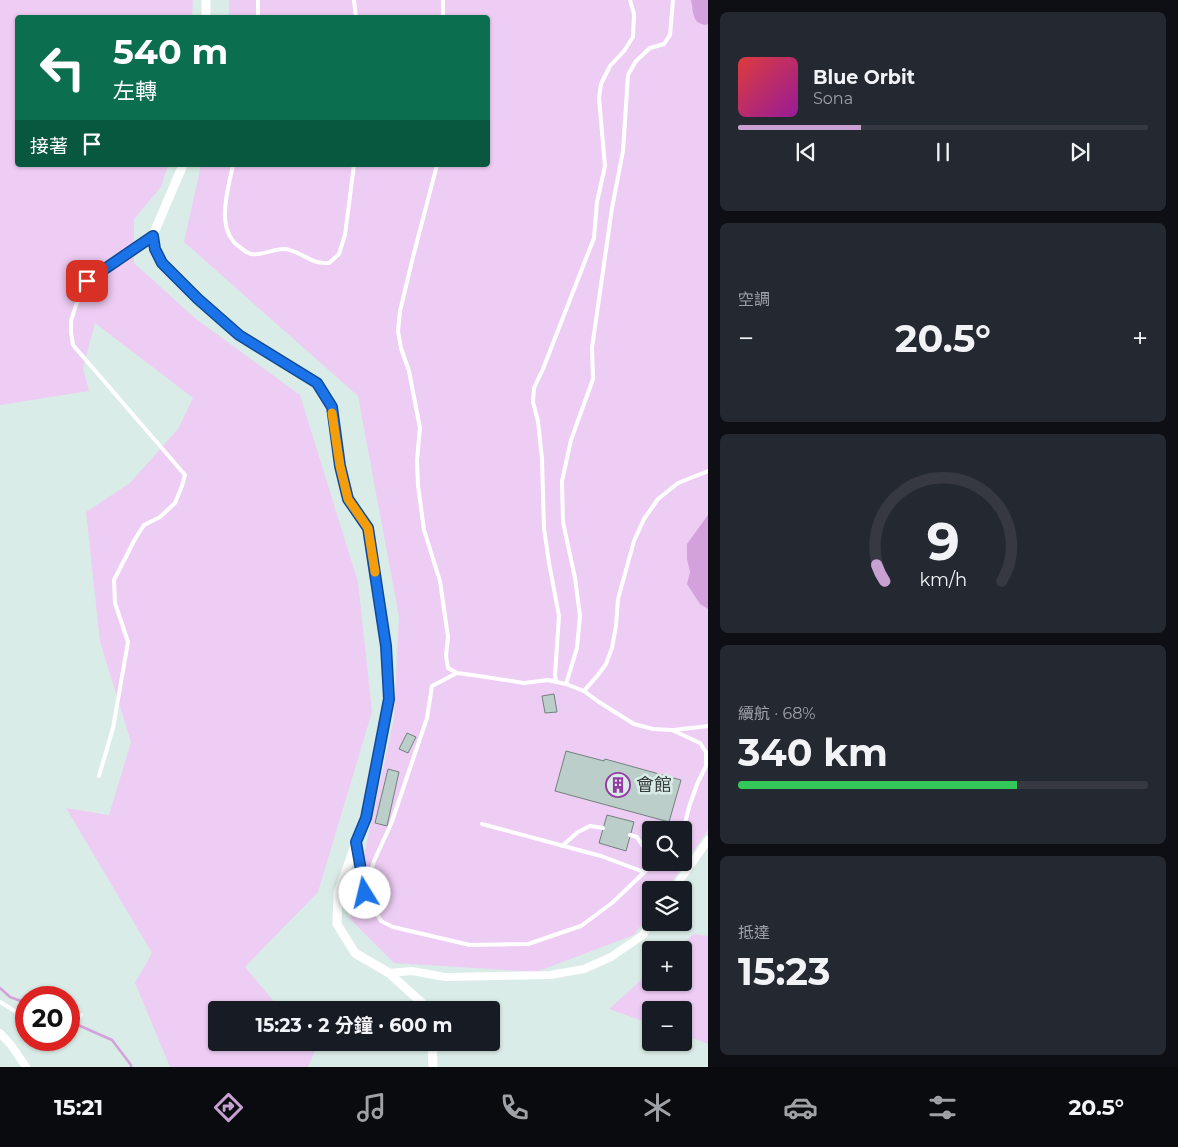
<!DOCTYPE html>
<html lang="zh-TW">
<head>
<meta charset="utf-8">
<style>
	body { margin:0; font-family:Montserrat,"Noto Sans TC",sans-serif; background:#242831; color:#f1f3f6; height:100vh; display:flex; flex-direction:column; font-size:19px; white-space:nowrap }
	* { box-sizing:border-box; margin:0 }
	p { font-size:16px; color:#9ea1a6 }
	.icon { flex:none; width:28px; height:28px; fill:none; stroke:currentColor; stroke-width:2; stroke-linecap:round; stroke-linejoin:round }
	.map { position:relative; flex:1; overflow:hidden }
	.details { display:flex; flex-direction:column; gap:12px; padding:12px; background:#0d0f14; width:470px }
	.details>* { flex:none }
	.top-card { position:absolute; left:15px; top:15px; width:475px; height:152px; border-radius:5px; box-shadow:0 1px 4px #0004; background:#0b6e4f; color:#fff; overflow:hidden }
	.buttons { position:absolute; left:642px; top:821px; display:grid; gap:10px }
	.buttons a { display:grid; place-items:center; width:50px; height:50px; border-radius:5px; background:#171b24; box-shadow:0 1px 4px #0004; font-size:25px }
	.speed { position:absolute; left:15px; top:986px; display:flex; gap:10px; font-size:25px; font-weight:700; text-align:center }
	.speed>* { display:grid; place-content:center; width:65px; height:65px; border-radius:50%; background:#171b24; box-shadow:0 1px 4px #0004; line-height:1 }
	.speed .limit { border:8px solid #d22; background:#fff; color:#111 }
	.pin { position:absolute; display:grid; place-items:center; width:42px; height:42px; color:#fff; margin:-21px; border-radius:10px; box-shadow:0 2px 8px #0006 }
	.me { position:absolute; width:55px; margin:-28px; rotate:351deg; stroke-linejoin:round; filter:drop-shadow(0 0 4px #0008) }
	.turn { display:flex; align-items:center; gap:18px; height:105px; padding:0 15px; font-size:22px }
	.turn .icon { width:65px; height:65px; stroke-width:2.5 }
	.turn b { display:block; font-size:35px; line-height:42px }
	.then { display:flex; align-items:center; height:48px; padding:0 15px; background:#0003; gap:10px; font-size:19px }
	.big { font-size:38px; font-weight:700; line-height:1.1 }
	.details .tile { flex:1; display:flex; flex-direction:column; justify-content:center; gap:8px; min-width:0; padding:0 18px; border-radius:8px; background:#242831 }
	.details .dial { align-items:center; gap:0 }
	.dial svg { height:130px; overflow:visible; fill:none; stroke:#363941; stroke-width:7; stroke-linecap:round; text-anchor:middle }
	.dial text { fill:#f1f3f6; stroke:none }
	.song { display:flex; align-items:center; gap:15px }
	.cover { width:60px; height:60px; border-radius:8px; background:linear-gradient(135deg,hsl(0 70% 55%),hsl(300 70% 35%)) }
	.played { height:5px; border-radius:2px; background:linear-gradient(90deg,#c8a0d2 30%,#363941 30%) }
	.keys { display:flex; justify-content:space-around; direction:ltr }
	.heat { display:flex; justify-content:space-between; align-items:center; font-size:28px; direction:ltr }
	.charge { height:8px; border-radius:4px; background:linear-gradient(90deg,#34c759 68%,#363941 0) }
	.trip { position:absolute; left:208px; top:1001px; width:292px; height:50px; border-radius:5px; background:#171b24; box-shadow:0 1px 4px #0004; font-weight:700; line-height:50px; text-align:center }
	.tab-bar { display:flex; height:80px; justify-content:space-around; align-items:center; background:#090b0e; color:#9ea1a6 }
	.tab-bar .icon { width:35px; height:35px }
	.tab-bar .active { color:#c8a0d2 }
	.tab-bar b { font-size:22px; color:#f1f3f6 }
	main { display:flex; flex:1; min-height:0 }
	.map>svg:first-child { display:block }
</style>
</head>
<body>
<main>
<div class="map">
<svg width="708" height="1067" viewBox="0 0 708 1067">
	<rect width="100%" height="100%" fill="#daece7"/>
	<!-- green -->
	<g fill="#eecdf4" fill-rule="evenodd">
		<polygon points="0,0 193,0 192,17 18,18 18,165 168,165 161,187 134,219 134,263 196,319 300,395 358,582 372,712 318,892 245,967 281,1010 216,1010 216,1042 308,1043 315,1051 308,1067 170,1067 135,983 152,953 66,808 109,815 131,742 100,642 86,512 130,483 178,429 193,398 95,323 83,368 89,391 0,405"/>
		<path d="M 229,0 L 708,0 L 708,830 L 666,890 L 651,890 L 651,911 L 634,935 L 536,972 L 394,963 L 350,919 L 394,719 L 399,617 L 358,396 L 184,242 L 201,165 L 488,165 L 488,18 L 229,17 ZM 651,830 L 684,830 L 684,862 L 651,862 Z"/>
		<polygon points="694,934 708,936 708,1044 684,1035 684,1010 651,1010 651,1024 609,1009 651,971 651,982 684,982 684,950 675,950"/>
	</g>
	<!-- water -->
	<g fill="#d3a1db">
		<path d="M 691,0 L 708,0 L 708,24 L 706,25 C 691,23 694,12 691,0 Z"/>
		<polygon points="708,515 708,609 700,604 687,584 690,572 687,559 687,544"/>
	</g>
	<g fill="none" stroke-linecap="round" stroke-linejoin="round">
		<!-- stream -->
		<g stroke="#d3a1db" stroke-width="2.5">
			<polyline points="0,988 10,997 26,1003"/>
			<polyline points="69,1021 112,1040 131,1065 131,1067"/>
		</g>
	</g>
	<!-- building -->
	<g fill="#bccec9" stroke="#71817c">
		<polygon points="554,694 557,712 545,713 542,696"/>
		<polygon points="407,733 416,737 408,753 399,749"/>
		<polygon points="566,751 604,761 605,759 681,780 669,822 555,791"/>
		<polygon points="388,769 399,772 387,826 375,823"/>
		<polygon points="607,815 634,822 626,851 599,843"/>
	</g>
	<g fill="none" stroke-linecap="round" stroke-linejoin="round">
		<!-- service -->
		<g stroke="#fff" stroke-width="4">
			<polyline points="354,0 356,18"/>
			<polyline points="258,18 258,0"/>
			<polyline points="443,18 443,0"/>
			<path d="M 233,165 C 228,190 214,231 241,248 C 243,250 248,253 251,254 C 261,256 275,248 285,249 C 295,250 304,257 314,261 C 318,263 324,263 329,263 L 339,254 L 345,235 L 354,165"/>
			<polyline points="437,165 414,253 400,311 398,331 401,348 409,371 420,428 417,460 418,485 424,530 440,581 448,637 446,656 448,668 457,673 472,675 524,683 548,680 566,684 584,691 599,702 634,724 653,729 672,730 700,743 706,752 706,766 698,782 690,804 683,830"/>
			<polyline points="556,682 555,675 559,616 549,563 544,528 542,459 538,421 533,402 534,388 543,369 594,238 597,202 605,166 599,98 601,84 610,66 624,51 633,37 634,14 630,0"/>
			<polyline points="566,684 577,648 580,616 575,578 563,522 562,481 571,440 593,379 592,348 612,208 623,151 628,75 636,61 650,48 664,44 670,35 673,0"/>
			<polyline points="584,691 598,675 606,664 612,648 616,626 618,599 634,541 644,519 658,499 678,483 708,471"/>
			<polyline points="674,730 708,726"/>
			<polyline points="99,776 113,728 128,642 115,603 114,580 135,539 144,525 160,517 175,503 182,486 185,475 73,345 71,332 71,321 76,305 87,281 153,235"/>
			<polyline points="482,824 601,856 644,872 646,851 637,837 630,835"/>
			<polyline points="357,846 365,893 381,921 393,927 470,945 528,944 581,926 612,903 655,862"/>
			<polyline points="562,846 578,832 590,826 603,828"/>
			<polyline points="366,890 374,861 391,824 427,718 432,686 457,673"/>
			<polyline points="0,1002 26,1018"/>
			<polyline points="69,1031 81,1015"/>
		</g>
		<!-- minor -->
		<g stroke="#fff" stroke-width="8">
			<polyline points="673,890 708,840"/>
			<polyline points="389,973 412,971 445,977 550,975 584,969 611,957 643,935 651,922"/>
			<polyline points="0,1033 11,1045 26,1067"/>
		</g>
		<!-- tertiary -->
		<g stroke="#fff" stroke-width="9">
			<polyline points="206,18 206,0"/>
			<polyline points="183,165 153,235 155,249 162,263 198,299 239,335 317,383 332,407 340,466 349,499 368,528 386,646 389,699 365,818 338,893 337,924 355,953 389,973 422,1003 425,1010"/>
			<polyline points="432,1042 433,1067"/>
		</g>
	</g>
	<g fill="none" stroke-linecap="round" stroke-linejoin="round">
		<defs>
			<polyline id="route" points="87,281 153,236 155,249 162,263 198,299 239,335 317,383 332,407 340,466 348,499 368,528 386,646 389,699 366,818 356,842 365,893"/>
		</defs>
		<!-- route casing -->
		<use href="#route" stroke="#114b97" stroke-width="12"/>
		<!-- route -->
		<use href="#route" stroke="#1a73e8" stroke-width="9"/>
		<!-- slow -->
		<polyline stroke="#f59e0b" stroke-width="9" points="332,413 340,466 348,499 368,528 375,572"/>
	</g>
	<!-- icons -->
	<defs>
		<symbol id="building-ring" viewBox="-11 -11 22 22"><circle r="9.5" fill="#daece7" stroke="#963ba6" stroke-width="1.5"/><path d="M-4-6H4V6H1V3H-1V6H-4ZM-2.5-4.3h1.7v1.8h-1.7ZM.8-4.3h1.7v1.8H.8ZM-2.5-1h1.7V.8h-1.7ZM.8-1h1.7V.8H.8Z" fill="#963ba6"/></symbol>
	</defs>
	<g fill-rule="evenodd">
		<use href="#building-ring" x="604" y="771" width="28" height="28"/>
	</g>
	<g text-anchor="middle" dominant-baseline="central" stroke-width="5" stroke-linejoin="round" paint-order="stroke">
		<!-- poi labels -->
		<g font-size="18" fill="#363d3b" stroke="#daece7" text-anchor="start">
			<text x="636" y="785">會館</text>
		</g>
	</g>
</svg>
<div class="buttons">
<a><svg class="icon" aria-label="search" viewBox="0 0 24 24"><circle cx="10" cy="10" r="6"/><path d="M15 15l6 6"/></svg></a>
<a><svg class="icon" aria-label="layers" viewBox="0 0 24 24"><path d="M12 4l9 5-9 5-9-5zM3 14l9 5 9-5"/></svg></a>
<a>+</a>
<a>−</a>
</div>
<div class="speed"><div class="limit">20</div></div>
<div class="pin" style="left:87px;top:281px;background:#d93025"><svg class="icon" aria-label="arrive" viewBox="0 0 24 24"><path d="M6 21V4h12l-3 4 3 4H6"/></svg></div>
<svg class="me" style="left:365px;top:893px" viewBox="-20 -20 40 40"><circle r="19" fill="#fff"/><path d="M0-13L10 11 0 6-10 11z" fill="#1a73e8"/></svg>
<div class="trip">15:23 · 2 分鐘 · 600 m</div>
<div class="top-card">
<div class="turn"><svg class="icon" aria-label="left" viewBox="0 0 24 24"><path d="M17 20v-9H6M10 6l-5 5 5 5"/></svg><div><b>540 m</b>左轉</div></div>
<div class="then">接著<svg class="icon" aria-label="arrive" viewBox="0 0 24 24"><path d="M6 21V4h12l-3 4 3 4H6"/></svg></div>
</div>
</div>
<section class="details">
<div class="tile">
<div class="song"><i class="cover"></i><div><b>Blue Orbit</b><p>Sona</p></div></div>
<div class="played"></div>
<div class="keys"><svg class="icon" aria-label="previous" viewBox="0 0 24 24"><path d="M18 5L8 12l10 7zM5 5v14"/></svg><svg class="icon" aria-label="pause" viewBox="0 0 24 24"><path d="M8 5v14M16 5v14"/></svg><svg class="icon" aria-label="next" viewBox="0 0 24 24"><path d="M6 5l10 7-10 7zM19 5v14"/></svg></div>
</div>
<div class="tile"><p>空調</p>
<div class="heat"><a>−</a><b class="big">20.5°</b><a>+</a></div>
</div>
<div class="tile dial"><svg viewBox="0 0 100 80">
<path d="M14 69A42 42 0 1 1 86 69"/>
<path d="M14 69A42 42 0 0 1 9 59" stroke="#c8a0d2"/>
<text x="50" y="56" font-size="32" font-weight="700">9</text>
<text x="50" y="72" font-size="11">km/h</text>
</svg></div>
<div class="tile"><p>續航 · 68%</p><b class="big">340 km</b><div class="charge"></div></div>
<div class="tile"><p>抵達</p><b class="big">15:23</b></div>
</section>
</main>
<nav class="tab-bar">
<b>15:21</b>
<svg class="icon active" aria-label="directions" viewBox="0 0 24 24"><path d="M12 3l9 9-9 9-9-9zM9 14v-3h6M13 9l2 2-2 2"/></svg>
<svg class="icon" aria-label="music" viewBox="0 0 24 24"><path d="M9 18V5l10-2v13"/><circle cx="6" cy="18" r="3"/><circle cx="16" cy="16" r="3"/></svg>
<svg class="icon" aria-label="phone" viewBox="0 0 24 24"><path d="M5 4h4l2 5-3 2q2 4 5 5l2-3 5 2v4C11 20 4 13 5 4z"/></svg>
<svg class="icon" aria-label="climate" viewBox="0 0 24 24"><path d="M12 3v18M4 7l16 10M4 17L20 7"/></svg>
<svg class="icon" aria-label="car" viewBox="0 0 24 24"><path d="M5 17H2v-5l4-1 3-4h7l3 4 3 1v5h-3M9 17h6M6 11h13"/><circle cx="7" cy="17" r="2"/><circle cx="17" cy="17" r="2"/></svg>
<svg class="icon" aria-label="filters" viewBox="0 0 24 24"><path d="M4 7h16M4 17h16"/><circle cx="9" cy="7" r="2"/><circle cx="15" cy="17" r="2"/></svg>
<b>20.5°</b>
</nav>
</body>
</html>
